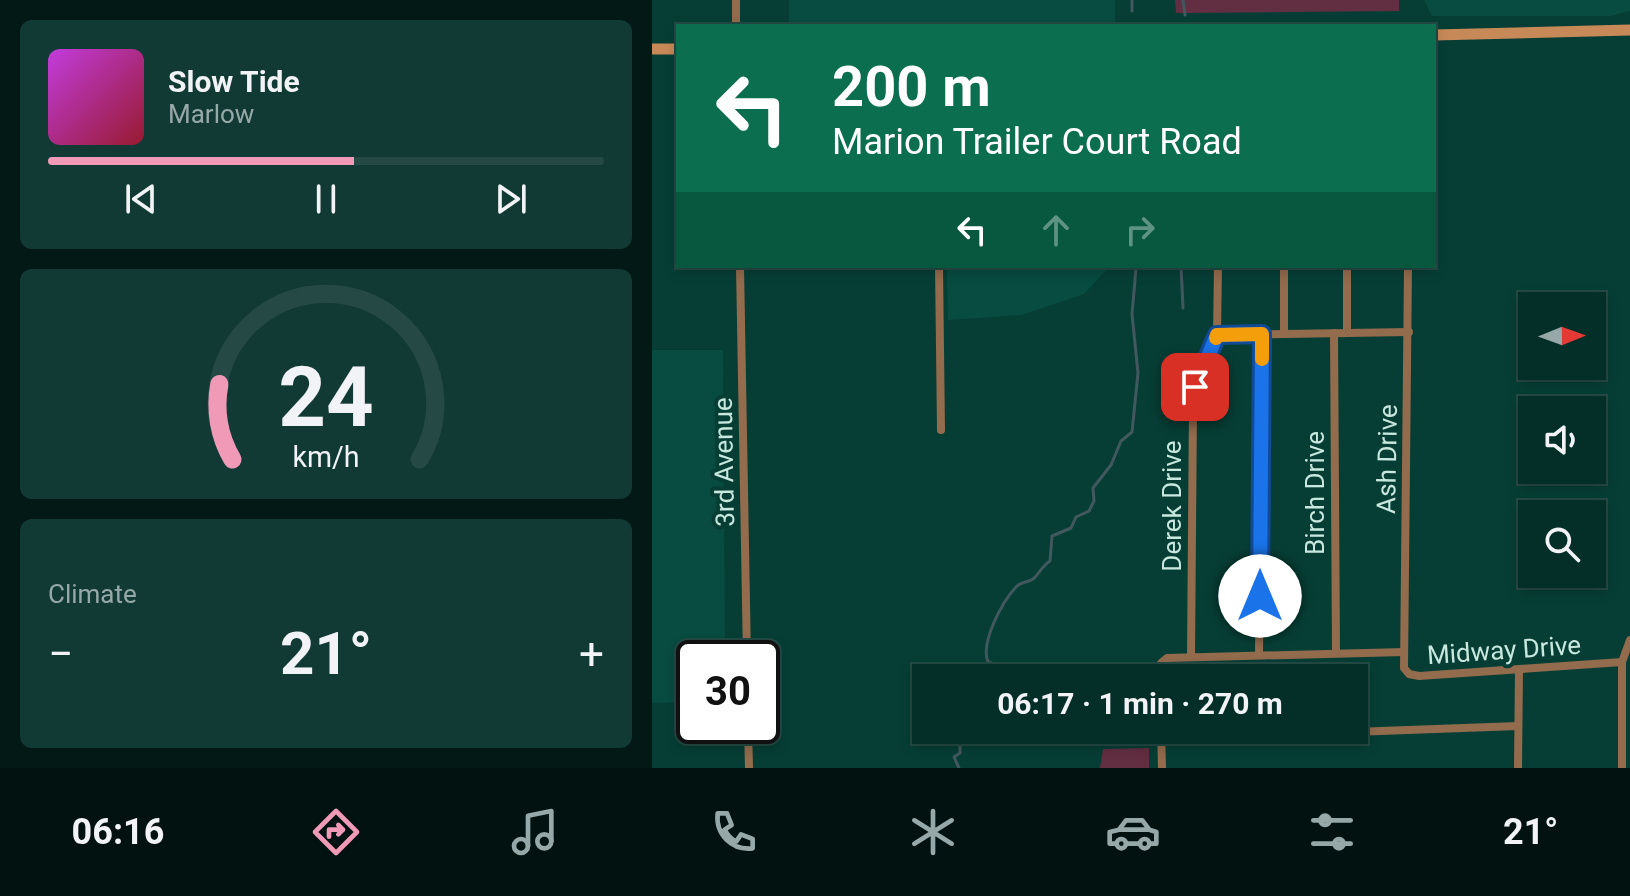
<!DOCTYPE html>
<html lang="en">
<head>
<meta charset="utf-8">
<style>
	body { margin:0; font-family:Roboto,sans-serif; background:#123a34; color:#f1f3f6; height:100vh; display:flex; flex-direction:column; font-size:30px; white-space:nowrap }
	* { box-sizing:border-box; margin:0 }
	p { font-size:26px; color:#97a8a8 }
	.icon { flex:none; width:44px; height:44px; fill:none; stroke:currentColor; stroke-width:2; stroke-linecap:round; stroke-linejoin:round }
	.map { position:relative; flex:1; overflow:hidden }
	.details { display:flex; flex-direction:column; gap:20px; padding:20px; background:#021916; width:652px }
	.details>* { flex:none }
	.guide { position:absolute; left:24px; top:24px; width:760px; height:244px; border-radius:0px; box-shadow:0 4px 12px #0003,0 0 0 2px #254a45; background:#0b6e4f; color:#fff; overflow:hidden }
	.needle { width:52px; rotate:89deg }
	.fabs { position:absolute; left:866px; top:292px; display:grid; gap:16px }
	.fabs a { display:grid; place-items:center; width:88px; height:88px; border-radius:0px; background:#042e28; box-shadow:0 4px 12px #0003,0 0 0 2px #254a45; font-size:40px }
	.speed { position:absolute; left:24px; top:640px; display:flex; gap:16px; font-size:40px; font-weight:700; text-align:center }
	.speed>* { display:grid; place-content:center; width:104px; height:104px; border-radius:50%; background:#042e28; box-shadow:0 4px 12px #0003,0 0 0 2px #254a45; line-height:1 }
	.speed .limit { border:4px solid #111; border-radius:12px; background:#fff; color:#111 }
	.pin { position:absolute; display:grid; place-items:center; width:68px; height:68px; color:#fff; margin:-34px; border-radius:16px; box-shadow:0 4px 12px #0006 }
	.me { position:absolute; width:88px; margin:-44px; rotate:0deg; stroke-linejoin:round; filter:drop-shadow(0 0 6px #0008) }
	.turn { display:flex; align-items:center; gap:28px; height:168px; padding:0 24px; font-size:36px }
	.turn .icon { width:104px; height:104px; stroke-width:2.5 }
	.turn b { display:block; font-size:56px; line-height:68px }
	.lanes { display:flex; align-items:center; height:76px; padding:0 24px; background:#0003; justify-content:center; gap:40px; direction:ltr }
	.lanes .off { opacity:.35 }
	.big { font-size:60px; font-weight:700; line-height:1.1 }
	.details .card { flex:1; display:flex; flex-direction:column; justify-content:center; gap:12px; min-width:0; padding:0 28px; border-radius:12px; background:#123a34 }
	.details .dial { align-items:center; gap:0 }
	.dial svg { height:208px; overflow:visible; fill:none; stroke:#254a45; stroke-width:7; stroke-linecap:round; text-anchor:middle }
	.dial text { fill:#f1f3f6; stroke:none }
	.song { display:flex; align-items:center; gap:24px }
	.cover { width:96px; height:96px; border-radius:12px; background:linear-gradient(135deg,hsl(290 70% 55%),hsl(350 70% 35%)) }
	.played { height:8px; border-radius:4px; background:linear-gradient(90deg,#f09ab7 55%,#254a45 55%) }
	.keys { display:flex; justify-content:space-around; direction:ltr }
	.heat { display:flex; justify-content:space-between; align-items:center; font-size:44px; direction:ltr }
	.trip { position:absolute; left:260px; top:664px; width:456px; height:80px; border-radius:0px; background:#042e28; box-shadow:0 4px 12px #0003,0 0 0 2px #254a45; font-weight:700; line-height:80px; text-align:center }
	.dock { display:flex; height:128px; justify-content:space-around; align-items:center; background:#021210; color:#97a8a8 }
	.dock .icon { width:56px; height:56px }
	.dock .on { color:#f09ab7 }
	.dock b { font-size:36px; color:#f1f3f6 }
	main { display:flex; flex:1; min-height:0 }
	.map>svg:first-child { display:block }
</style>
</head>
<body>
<main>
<section class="details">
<div class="card">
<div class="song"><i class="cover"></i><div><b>Slow Tide</b><p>Marlow</p></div></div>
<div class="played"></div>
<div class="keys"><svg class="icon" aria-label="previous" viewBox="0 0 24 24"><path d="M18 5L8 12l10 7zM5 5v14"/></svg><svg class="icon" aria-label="pause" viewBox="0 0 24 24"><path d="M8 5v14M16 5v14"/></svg><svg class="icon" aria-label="next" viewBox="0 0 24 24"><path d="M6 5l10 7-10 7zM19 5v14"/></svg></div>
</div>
<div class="card dial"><svg viewBox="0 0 100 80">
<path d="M14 69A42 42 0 1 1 86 69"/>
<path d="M14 69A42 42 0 0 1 9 40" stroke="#f09ab7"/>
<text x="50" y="56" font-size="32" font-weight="700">24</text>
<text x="50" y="72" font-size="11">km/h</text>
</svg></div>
<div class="card"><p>Climate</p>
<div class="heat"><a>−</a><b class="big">21°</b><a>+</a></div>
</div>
</section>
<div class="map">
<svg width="978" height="768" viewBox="0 0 978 768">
	<rect width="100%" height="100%" fill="#063e35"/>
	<!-- built -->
	<g fill="#084b41">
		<rect x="137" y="0" width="326" height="26"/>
		<polygon points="772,0 978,0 978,11 959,16 780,16"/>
		<polygon points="295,266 458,266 432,294 369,315 296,320"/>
		<polygon points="0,350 71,350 73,658 42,658 42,702 0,703"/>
	</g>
	<!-- green -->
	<g fill="#622e41">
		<polygon points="523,0 747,0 747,11 536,13 524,13"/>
		<polygon points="497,748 497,768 448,768 451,749"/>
	</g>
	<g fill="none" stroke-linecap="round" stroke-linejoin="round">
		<!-- stream -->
		<g stroke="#41585e" stroke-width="3">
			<polyline points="480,0 480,11"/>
			<polyline points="531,0 533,15"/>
			<polyline points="529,266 531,308"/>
			<path d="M 332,678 L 344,670 L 343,664 L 336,662 C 328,643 350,602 364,587 C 368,582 375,583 381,579 C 387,574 390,566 398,561 L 400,536 L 419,528 L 424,517 L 437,511 L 442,501 L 441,488 L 459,465 L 469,441 L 480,432 L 486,373 L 480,314 L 484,268"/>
			<polyline points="307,768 302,757 308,753 308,743 302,737 312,730"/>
		</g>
		<!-- street -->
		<g stroke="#936b4d" stroke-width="8">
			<polyline points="84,0 84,26"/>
			<polyline points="88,266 95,658"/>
			<polyline points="287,266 289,430"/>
			<polyline points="632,266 632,334"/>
			<polyline points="695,266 695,333"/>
			<polyline points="756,266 752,668 757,674 767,676 970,662"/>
			<polyline points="682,333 684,653"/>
			<polyline points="565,335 757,332"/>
			<polyline points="607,655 610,334"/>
			<polyline points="539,656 541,406 543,387 565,335 566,266"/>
			<polyline points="507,678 509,663 515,658 752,652"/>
			<polyline points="96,726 97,768"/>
			<polyline points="509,730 510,768"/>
			<polyline points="510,739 866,726"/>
			<polyline points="866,768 867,670"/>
			<polyline points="970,768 970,662 978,640"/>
		</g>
		<!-- secondary -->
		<g stroke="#c88958" stroke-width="11">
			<polyline points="782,35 978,30"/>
			<polyline points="0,49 26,49"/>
		</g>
	</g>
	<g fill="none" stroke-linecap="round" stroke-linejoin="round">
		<defs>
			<polyline id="route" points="543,387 565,335 610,334 608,596"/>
		</defs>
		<!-- route casing -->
		<use href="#route" stroke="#114b97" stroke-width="20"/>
		<!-- route -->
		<use href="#route" stroke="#1a73e8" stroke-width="14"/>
		<!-- slow -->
		<polyline stroke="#f59e0b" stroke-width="14" points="564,338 565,335 610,334 610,359"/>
	</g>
	<g text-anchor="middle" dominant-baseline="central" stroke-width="8" stroke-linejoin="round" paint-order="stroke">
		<!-- street labels -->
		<g font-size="26" fill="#c7e7df" stroke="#063e35">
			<text transform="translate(735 459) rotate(-89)">Ash Drive</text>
			<text transform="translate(72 462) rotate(-91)">3rd Avenue</text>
			<text transform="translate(663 493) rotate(-90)">Birch Drive</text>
			<text transform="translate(520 506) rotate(-90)">Derek Drive</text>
			<text transform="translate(852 650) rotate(-4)">Midway Drive</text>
		</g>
	</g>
</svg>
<div class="fabs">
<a><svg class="needle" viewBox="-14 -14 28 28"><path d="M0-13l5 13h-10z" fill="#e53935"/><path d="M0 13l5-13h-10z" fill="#97a8a8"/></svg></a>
<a><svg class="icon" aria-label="sound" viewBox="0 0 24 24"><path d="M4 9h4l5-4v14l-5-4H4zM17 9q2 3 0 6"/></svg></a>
<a><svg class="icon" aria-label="search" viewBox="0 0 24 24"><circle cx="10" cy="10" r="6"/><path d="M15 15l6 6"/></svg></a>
</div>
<div class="speed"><div class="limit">30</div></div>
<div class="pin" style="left:543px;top:387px;background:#d93025"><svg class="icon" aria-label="arrive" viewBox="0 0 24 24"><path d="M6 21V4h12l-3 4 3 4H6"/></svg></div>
<svg class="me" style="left:608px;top:596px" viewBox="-20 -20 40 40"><circle r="19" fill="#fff"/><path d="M0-13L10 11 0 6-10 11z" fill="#1a73e8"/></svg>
<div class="trip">06:17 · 1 min · 270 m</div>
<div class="guide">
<div class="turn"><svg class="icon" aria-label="left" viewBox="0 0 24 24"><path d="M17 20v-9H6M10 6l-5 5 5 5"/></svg><div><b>200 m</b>Marion Trailer Court Road</div></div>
<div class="lanes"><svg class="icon" aria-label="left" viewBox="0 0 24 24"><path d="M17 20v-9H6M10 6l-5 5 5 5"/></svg><svg class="icon off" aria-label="ahead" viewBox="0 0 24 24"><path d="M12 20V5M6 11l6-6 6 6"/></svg><svg class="icon off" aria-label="right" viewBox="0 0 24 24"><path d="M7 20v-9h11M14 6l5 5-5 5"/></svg></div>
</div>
</div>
</main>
<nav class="dock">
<b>06:16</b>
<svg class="icon on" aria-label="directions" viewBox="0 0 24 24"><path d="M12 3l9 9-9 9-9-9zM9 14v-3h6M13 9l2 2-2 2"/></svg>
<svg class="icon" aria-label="music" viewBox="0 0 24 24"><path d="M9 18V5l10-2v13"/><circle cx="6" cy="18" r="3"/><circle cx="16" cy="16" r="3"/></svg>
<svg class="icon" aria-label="phone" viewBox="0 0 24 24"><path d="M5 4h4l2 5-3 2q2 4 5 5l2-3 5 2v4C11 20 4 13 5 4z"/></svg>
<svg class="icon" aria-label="climate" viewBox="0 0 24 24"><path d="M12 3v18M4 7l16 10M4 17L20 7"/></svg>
<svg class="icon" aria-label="car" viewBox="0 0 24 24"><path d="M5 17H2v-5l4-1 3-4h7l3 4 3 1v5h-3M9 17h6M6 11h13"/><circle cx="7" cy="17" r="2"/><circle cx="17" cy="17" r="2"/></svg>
<svg class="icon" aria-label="filters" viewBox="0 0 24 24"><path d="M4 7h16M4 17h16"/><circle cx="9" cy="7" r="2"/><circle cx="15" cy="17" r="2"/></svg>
<b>21°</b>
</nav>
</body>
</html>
